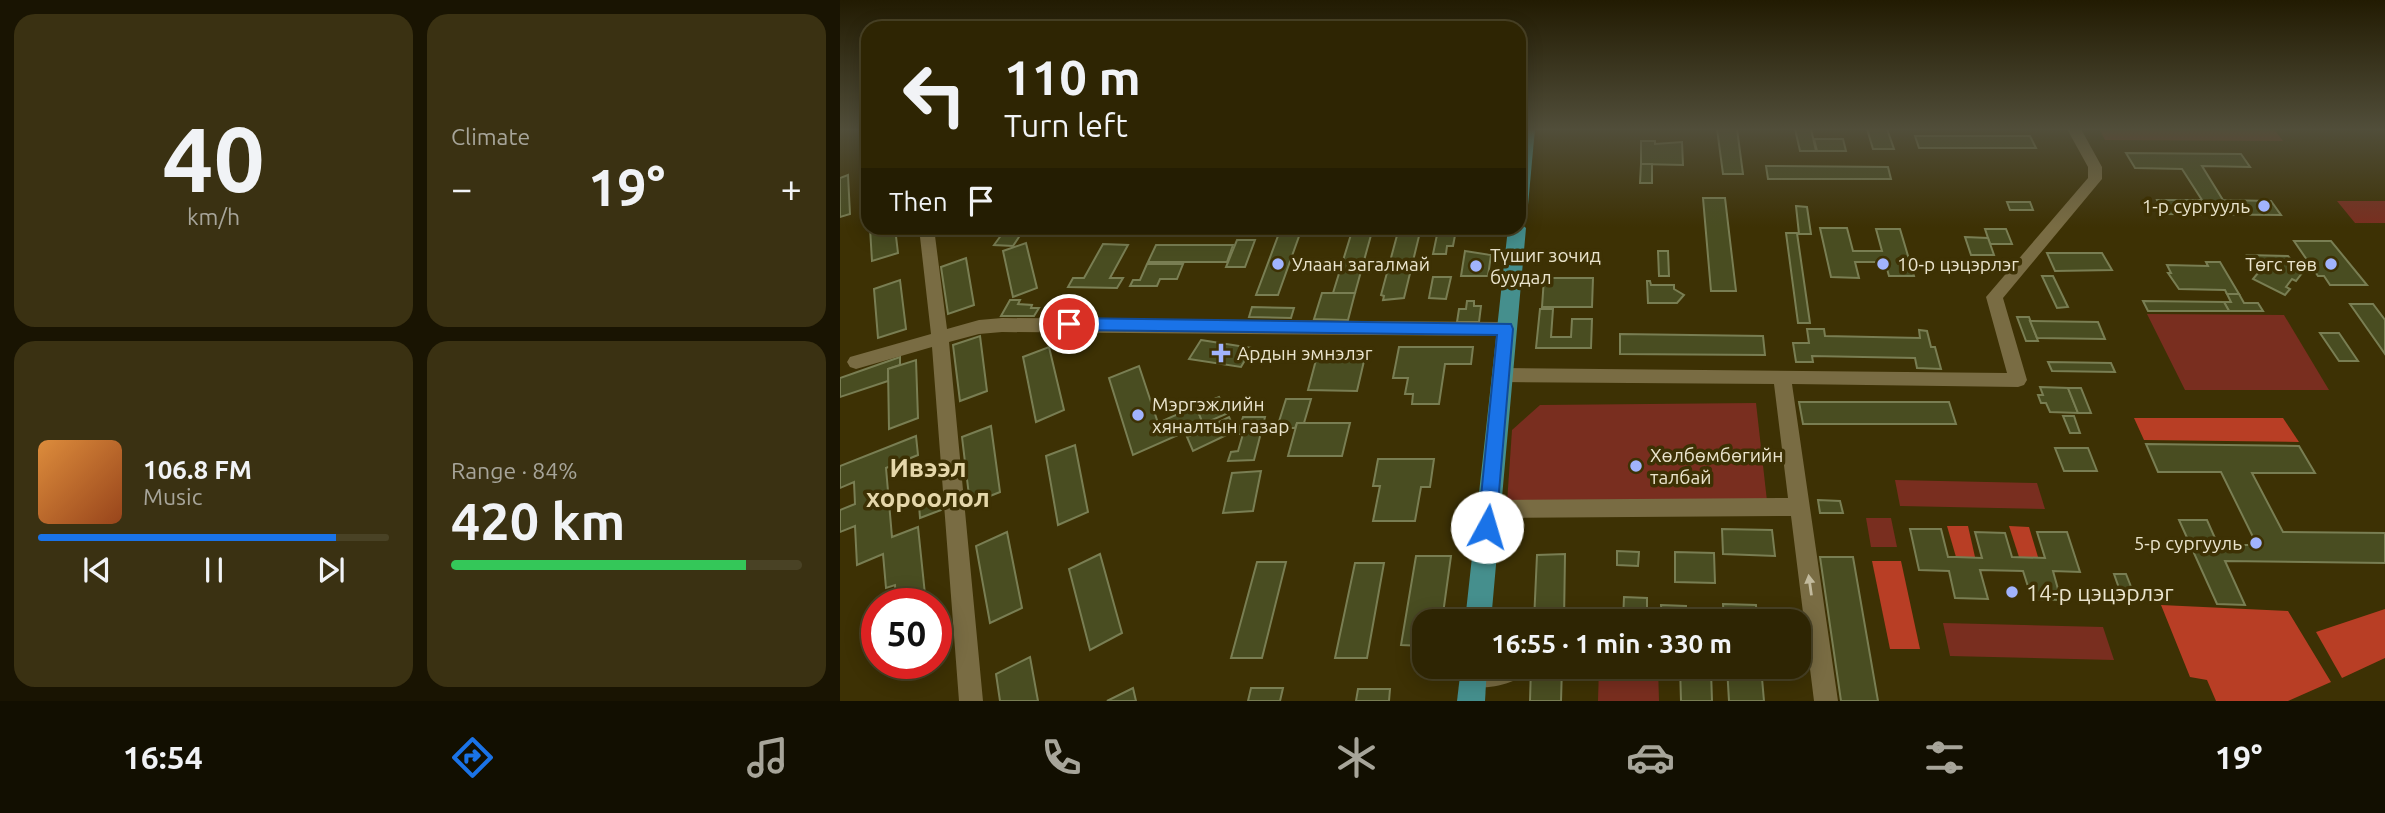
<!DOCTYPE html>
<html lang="en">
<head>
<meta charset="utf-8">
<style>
	body { margin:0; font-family:Ubuntu,sans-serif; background:#3a3112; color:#f1f3f6; height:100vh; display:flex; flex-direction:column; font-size:26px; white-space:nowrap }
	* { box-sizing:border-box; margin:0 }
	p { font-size:23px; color:#a7a59a }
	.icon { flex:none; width:38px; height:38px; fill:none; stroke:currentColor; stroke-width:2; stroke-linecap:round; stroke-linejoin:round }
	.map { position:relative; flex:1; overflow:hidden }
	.sheet { display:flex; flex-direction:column; gap:14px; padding:14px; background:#191402; width:840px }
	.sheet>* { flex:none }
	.banner { position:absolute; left:21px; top:21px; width:665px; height:214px; border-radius:21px; box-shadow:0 4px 18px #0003,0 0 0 2px #494225; background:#2e2503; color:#f1f3f6; overflow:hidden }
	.speed { position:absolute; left:21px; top:588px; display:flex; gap:14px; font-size:35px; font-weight:700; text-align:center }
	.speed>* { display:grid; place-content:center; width:91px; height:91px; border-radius:50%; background:#2e2503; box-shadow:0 4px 18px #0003,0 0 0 2px #494225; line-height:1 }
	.speed .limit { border:10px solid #d22; background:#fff; color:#111 }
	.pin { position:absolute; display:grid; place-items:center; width:60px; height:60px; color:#fff; margin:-30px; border:4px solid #fff; border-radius:50%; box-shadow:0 2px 7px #0007 }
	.me { position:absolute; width:77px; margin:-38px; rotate:6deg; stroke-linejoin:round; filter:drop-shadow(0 0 5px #0008) }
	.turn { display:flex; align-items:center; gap:24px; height:147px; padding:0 28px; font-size:32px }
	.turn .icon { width:91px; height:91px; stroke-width:2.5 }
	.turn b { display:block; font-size:49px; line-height:60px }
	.then { display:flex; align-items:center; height:66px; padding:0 28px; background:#0003; gap:14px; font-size:26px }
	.big { font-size:52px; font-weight:600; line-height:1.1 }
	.sheet .widget { flex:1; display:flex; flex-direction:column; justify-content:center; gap:10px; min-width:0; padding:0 24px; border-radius:21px; background:#3a3112 }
	.sheet .dial { align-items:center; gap:0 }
	.dial b { font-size:91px; line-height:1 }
	.song { display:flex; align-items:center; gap:21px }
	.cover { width:84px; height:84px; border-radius:10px; background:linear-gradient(135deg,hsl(30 70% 55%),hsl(20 70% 35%)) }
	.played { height:7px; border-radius:4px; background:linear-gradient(90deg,#1a73e8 85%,#494225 85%) }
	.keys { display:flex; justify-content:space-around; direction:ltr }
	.heat { display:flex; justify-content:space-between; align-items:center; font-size:38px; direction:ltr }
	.charge { height:10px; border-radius:5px; background:linear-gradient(90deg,#34c759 84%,#494225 0) }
	.sheet .tiles { flex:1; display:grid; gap:14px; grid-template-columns:repeat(2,1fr) }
	.trip { position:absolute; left:572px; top:609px; width:399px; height:70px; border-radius:21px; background:#2e2503; box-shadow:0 4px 18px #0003,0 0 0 2px #494225; font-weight:600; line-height:70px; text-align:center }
	.dock { display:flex; height:112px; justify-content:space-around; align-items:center; background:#120f01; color:#a7a59a }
	.dock .icon { width:49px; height:49px }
	.dock .current { color:#1a73e8 }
	.dock b { font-size:32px; color:#f1f3f6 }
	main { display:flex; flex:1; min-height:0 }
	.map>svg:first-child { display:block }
</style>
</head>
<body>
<main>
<section class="sheet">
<div class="tiles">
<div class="widget dial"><b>40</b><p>km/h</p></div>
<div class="widget"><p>Climate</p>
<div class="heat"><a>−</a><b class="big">19°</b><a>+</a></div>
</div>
<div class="widget">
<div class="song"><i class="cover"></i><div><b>106.8 FM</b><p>Music</p></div></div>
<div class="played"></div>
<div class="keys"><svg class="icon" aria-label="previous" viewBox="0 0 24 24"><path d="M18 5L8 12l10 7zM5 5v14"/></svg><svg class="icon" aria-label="pause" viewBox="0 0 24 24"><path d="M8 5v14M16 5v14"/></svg><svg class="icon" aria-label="next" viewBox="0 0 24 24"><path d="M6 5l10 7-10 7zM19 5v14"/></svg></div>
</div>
<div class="widget"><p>Range · 84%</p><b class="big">420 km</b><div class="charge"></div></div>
</div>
</section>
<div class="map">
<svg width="1545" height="701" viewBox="0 0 1545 701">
	<rect width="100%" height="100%" fill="#3d3104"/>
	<!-- green -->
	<g fill="#792e1f">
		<polygon points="1259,129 1434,129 1443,141 1265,140"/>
		<polygon points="1497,201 1545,201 1545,223 1515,223"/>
		<polygon points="1307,314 1444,315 1489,390 1345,390"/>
		<polygon points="916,403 927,501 667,503 672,430 700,405"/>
		<polygon points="1055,480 1197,483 1205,509 1060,506"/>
		<polygon points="1026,518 1051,518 1057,547 1031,547"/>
		<polygon points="1103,623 1263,627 1274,660 1110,656"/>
		<polygon points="759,667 818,667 819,701 758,701"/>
	</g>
	<!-- forest -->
	<g fill="#b83e25">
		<polygon points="1294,418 1443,418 1459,442 1304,440"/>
		<polygon points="1107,526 1128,526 1135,557 1116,557"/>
		<polygon points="1169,526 1189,527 1198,557 1179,557"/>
		<polygon points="1032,561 1061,561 1080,649 1050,649"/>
		<polygon points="1321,605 1448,611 1491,682 1448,701 1376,701 1367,680 1350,677"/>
		<polygon points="1545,609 1545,658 1502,678 1476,632"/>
	</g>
	<!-- building -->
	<g fill="#494d21" stroke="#797e53" stroke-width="2">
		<polygon points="877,129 897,129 903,174 883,174"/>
		<polygon points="955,129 971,129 976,151 960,151"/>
		<polygon points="1027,129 1047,129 1054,149 1033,149"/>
		<polygon points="1075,136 1190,136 1196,148 1079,148"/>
		<polygon points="974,139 1003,139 1006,151 977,151"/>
		<polygon points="801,141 815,141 815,144 842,142 843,165 801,164"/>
		<polygon points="1286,153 1401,154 1410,167 1362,166 1383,200 1431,201 1441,215 1324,214 1317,200 1362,200 1342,169 1295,168"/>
		<polygon points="801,164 812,164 812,183 800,183"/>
		<polygon points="926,166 1048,167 1051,179 928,179"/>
		<polygon points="8,175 10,214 0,217 0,178"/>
		<polygon points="863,198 885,198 896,291 871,291"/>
		<polygon points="1167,202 1190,202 1193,210 1170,210"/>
		<polygon points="956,206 967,207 971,234 959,234"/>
		<polygon points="30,228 55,228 58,253 32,261"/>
		<polygon points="111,228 208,228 185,228 173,246 154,245 165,230"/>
		<polygon points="441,228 462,228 438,295 416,295"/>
		<polygon points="513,228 533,228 515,293 493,293"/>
		<polygon points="559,228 581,228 564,298 543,300 544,296 541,295"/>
		<polygon points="980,228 1007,228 1013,251 1042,251 1036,229 1060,229 1074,276 1049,276 1045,262 1015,262 1019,278 991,277"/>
		<polygon points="1145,229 1166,229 1172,244 1150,244"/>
		<polygon points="598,230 616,230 613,246 607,246 606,254 593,254"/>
		<polygon points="946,233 957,233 970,323 958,323"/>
		<polygon points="1125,237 1148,238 1154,255 1131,255"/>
		<polygon points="397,240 415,240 405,267 386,267"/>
		<polygon points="1454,241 1491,241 1527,285 1490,285 1484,276 1478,276"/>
		<polygon points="186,243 197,288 173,297 163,251"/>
		<polygon points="263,244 288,245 270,278 283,278 277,288 228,287 233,278 244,278"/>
		<polygon points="316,245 393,245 387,262 308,262"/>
		<polygon points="625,251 651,255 648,276 621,276"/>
		<polygon points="818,251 828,251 829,276 819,276"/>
		<polygon points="1207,253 1262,253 1272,270 1215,271"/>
		<polygon points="1407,255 1448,256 1462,273 1456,281 1452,279 1446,287 1450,289 1445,295 1413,279 1423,267 1414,267"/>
		<polygon points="126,258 134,305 108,314 101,267"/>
		<polygon points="1366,262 1380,262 1399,294 1387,294 1385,290 1339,289 1328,273 1331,273 1327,265 1368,266"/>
		<polygon points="307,264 343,264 337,279 320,279 317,286 290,286 293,280 300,280"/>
		<polygon points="1202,276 1213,276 1228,307 1217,308"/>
		<polygon points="593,277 611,277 606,299 589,298"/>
		<polygon points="704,278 753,278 752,307 702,307"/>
		<polygon points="60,280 66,329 38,338 34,289"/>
		<polygon points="807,281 810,281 811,285 834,285 834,289 844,295 837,303 808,303"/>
		<polygon points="482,293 515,293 508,320 474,319"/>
		<polygon points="1387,294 1399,294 1404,303 1418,303 1423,311 1389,311 1384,302 1391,302"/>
		<polygon points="170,300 180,300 178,304 192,305 191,308 199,308 194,316 161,316"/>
		<polygon points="627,301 634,301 634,306 641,306 639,322 617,322 619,309 626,309"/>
		<polygon points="1303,301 1384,302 1389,311 1308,311"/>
		<polygon points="1510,304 1533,304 1545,320 1545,354"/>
		<polygon points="412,307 454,308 451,318 409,317"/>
		<polygon points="700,309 713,309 711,337 731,337 732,319 752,319 751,348 696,348"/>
		<polygon points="1177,317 1189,317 1198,341 1186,341"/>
		<polygon points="1190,321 1258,322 1265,339 1197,338"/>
		<polygon points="967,329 984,329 985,336 1080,338 1079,330 1087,331 1091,347 1095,347 1101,369 1077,368 1075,358 972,356 973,362 956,362 953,343 969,343"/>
		<polygon points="1480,333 1499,333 1518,361 1499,361"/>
		<polygon points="780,334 923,336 925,355 780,354"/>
		<polygon points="140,336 147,391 120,401 113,345"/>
		<polygon points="361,340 412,348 401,367 349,359"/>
		<polygon points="209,347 224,410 196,422 183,357"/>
		<polygon points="559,347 633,347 631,364 605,364 599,404 572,404 573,394 565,394 568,378 553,378"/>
		<polygon points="60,357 60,365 48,369 48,381 0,397 0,378"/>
		<polygon points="76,360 78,418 49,429 48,369"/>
		<polygon points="476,360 524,361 517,391 468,390"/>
		<polygon points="1208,362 1271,363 1275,372 1212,371"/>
		<polygon points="299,366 318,423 356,406 363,424 293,455 269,378"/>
		<polygon points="1200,387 1228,388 1238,413 1210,412 1206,403 1201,403 1198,395 1203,395"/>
		<polygon points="1228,388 1241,388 1251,413 1238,413"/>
		<polygon points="379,397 386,414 363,424 356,406"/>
		<polygon points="446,399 471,399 464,423 457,423 455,428 437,428"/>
		<polygon points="959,402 1109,402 1116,424 963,424"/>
		<polygon points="1223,416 1234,416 1240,433 1230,433"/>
		<polygon points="389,417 395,431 353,451 347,437"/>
		<polygon points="403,417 425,417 414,460 388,461 391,452 398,451 403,434 398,434"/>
		<polygon points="457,423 510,423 502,456 448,456"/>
		<polygon points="151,426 160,492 130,504 122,437"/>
		<polygon points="76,436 78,455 46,468 52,537 78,527 86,604 56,604 55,585 46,588 43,554 17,565 15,526 0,532 0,510 15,504 14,482 0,488 0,466"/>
		<polygon points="1306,444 1459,446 1475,473 1412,473 1443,532 1545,533 1545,563 1385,561 1405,605 1377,604 1339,520 1367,520 1378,545 1417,545 1381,472 1318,472"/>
		<polygon points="235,445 248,512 218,525 206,456"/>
		<polygon points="1215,448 1248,448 1257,471 1224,471"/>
		<polygon points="538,459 594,459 590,487 581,487 575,521 533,521 540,486 533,486"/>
		<polygon points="421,471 413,511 383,513 392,473"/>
		<polygon points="100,497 101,510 80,518 79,505"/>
		<polygon points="978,500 1000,501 1003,513 980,513"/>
		<polygon points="882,529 932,530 935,556 883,554"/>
		<polygon points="1070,529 1101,529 1108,557 1116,557 1142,558 1135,532 1165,533 1172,557 1205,558 1197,532 1227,532 1240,572 1213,571 1221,600 1192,599 1183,571 1140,570 1148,599 1115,598 1109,571 1079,570"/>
		<polygon points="167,532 182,608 150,623 136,546"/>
		<polygon points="777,551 799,552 798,566 777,565"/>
		<polygon points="835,552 874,553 875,583 835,582"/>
		<polygon points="260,554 282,633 250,650 229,569"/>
		<polygon points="725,554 724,621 694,621 697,555"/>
		<polygon points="576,556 611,556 602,621 584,621 584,646 561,645"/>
		<polygon points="980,557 1013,557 1038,701 1001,701"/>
		<polygon points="417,562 446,562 422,658 391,658"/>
		<polygon points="515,563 544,563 527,658 495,658"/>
		<polygon points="1274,574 1286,574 1297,602 1284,602"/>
		<polygon points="784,597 807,598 807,620 783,621"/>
		<polygon points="883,604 916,605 917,621 884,621"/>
		<polygon points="821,605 846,606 846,621 795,621 822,621"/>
		<polygon points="190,657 198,701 160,701 156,674"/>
		<polygon points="691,667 722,667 721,701 690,701"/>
		<polygon points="840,667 871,671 872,701 841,701"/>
		<polygon points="887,667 921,667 924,701 889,701"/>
		<polygon points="293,688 296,701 267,701"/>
		<polygon points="411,688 443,688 440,701 408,701"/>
		<polygon points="518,689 550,689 549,701 516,701"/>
	</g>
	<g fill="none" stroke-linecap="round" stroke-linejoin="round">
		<!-- minor -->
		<g fill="#796c43" fill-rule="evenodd">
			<polygon points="1227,129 1241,129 1262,167 1262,179 1163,298 1187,380 1184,385 1178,387 952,384 998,701 974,701 951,516 649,518 642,515 639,509 642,503 649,500 948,498 934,384 663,382 657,380 654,375 657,370 663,368 1167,373 1146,297 1248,178 1248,167"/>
			<polygon points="79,228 94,228 107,329 139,320 162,318 665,322 671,324 674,329 671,334 665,336 162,332 139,334 109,342 143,701 119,701 92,347 16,369 10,367 7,362 10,357 91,334"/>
			<path d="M 628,667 L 674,667 L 676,673 L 673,681 C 659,687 639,690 625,684 L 622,676 Z"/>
		</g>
		<!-- major -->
		<g fill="#458f8d" fill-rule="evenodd">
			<polygon points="679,129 695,129 688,205 685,209 679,211"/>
			<polygon points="679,222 686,228 651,621 625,621 668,228 679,228"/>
			<polygon points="621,667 647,667 645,701 617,701"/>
		</g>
	</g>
	<!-- one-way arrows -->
	<defs><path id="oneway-solid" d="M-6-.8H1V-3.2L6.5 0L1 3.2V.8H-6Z" transform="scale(1.75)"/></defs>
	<use fill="#c2ba9d" href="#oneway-solid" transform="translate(970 585) rotate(-98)"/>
	<!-- sky -->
	<linearGradient id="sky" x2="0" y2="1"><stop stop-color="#221b02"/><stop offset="0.57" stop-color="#514e3a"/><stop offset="1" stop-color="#514e3a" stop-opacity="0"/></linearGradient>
	<rect width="1545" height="227" fill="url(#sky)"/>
	<!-- route -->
	<polygon fill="#1a73e8" stroke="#114b97" stroke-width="2" points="229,318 671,324 673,329 656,527 654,533 647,536 641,533 638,527 657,335 229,330 221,324"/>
	<!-- markers -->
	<g fill="#a1b3fd" stroke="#3d3104" stroke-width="2.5">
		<circle cx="1424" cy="206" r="7"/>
		<circle cx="438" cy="264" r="7"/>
		<circle cx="1043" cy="264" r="7"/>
		<circle cx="1491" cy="264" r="7"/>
		<circle cx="636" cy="266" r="7"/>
		<path d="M377.5 342.5h7v7h7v7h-7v7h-7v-7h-7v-7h7z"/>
		<circle cx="298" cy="415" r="7"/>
		<circle cx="796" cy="466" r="7"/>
		<circle cx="1416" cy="543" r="7"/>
		<circle cx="1172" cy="592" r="7"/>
	</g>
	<g text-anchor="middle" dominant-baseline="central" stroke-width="7" stroke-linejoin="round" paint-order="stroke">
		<!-- poi labels -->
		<g font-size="19" fill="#eae4cd" stroke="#3d3104" text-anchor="start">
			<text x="1410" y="206" text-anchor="end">1-р сургууль</text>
			<text x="650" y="255">Түшиг зочид<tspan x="650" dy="22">буудал</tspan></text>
			<text x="452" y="264">Улаан загалмай</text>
			<text x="1057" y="264">10-р цэцэрлэг</text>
			<text x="1477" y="264" text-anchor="end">Төгс төв</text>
			<text x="397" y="353">Ардын эмнэлэг</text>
			<text x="312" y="404">Мэргэжлийн<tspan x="312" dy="22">хяналтын газар</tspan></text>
			<text x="810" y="455">Хөлбөмбөгийн<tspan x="810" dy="22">талбай</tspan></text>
			<text x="1402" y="543" text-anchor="end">5-р сургууль</text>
		</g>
		<!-- near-poi labels -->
		<g font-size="23" fill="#eae4cd" stroke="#3d3104" text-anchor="start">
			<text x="1186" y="592">14-р цэцэрлэг</text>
		</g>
		<!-- district labels -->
		<g font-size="26" font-weight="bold" fill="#e5d7aa" stroke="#3d3104">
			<text x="88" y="467">Ивээл<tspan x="88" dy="30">хороолол</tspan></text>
		</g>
	</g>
</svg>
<div class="speed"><div class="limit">50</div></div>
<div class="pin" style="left:229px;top:324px;background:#d93025"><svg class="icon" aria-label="arrive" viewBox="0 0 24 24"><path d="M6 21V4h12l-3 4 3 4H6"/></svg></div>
<svg class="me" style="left:647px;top:527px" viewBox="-20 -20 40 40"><circle r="19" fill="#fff"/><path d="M0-13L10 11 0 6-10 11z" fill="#1a73e8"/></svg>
<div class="trip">16:55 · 1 min · 330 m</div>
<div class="banner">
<div class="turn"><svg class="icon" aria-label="left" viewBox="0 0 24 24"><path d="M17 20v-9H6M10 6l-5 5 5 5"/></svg><div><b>110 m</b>Turn left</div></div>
<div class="then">Then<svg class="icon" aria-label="arrive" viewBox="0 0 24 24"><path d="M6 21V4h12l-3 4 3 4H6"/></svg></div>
</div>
</div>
</main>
<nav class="dock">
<b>16:54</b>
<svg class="icon current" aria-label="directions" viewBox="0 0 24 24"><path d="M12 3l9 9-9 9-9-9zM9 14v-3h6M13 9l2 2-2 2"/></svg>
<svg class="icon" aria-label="music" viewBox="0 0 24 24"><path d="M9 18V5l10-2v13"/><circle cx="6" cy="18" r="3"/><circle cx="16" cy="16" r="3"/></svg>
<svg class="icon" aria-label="phone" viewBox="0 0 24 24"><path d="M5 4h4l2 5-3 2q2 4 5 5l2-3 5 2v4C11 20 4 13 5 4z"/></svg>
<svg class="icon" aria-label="climate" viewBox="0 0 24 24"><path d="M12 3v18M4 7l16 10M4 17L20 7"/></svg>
<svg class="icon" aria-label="car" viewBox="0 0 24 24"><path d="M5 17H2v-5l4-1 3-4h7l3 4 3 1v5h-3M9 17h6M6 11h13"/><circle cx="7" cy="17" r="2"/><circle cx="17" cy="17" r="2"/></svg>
<svg class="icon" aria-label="filters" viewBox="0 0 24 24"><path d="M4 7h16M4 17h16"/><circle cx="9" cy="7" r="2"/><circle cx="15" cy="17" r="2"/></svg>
<b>19°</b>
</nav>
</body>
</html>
